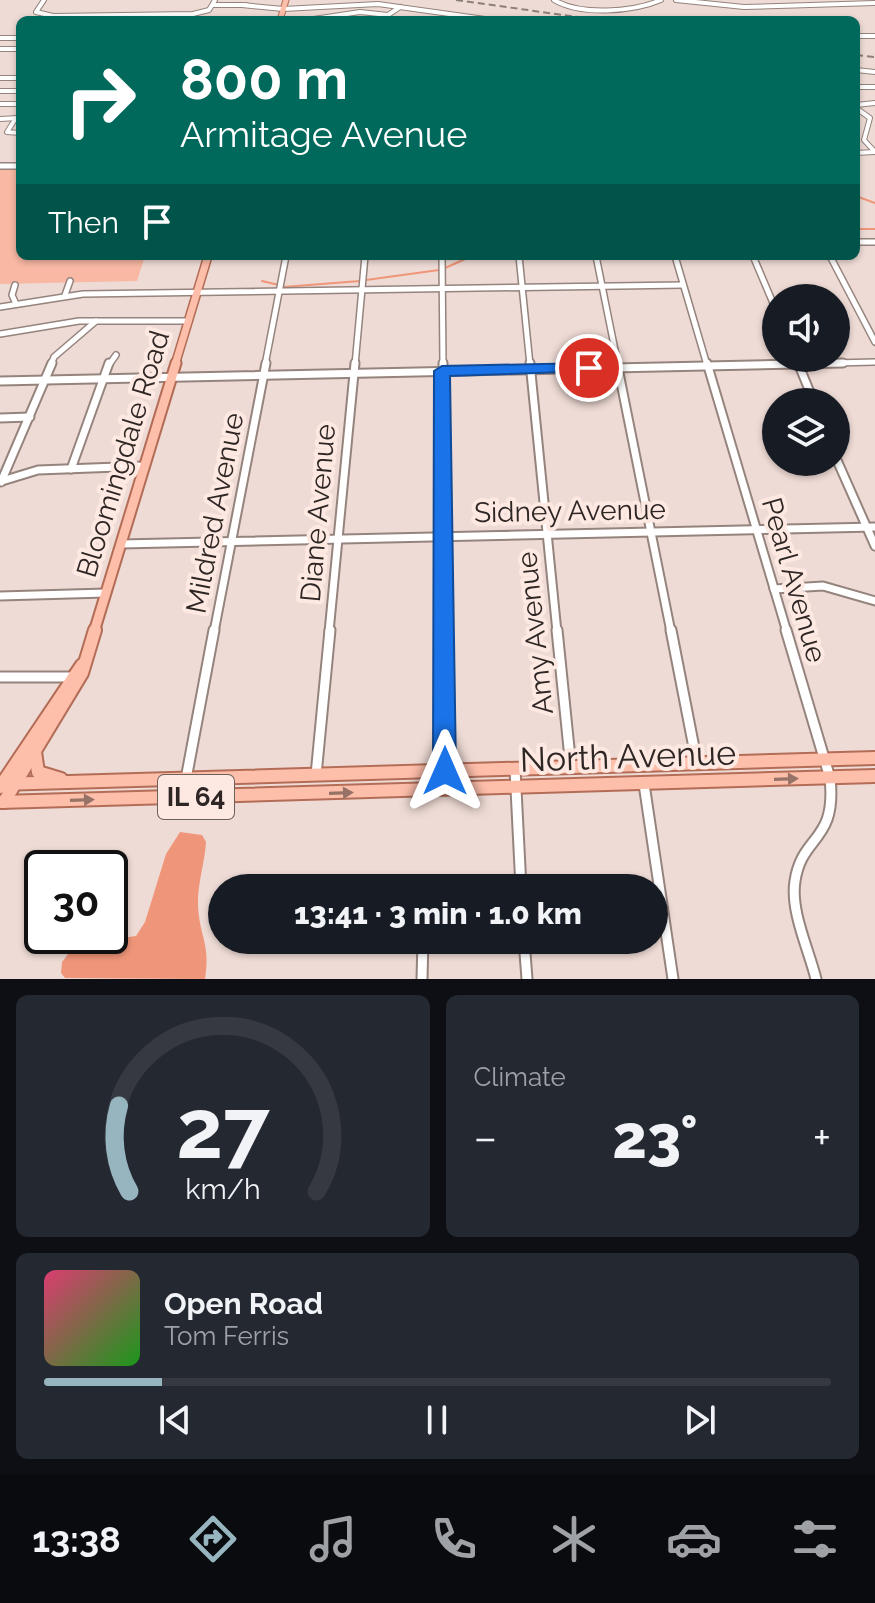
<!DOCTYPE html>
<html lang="en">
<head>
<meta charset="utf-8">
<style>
	body { margin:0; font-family:Raleway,sans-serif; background:#242831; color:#f1f3f6; height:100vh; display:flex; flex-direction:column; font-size:30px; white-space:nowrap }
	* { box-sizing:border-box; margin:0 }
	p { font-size:26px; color:#9ea1a6 }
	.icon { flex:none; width:44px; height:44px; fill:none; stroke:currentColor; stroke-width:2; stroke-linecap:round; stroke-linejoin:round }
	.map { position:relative; height:979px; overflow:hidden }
	.side { display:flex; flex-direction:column; gap:16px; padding:16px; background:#0d0f14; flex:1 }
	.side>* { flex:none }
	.top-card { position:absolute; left:16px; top:16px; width:844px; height:244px; border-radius:12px; box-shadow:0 2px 6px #0004; background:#00695c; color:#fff; overflow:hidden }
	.tools { position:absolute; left:762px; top:284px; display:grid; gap:16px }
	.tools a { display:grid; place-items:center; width:88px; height:88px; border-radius:50%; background:#171b24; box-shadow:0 2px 6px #0004; font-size:40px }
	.speed { position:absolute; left:24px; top:850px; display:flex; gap:16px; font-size:40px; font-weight:700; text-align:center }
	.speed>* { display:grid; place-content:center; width:104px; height:104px; border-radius:50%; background:#171b24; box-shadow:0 2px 6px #0004; line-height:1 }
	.speed .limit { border:4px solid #111; border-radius:12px; background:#fff; color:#111 }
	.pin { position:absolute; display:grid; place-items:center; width:68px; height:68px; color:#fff; margin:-34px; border:4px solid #fff; border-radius:50%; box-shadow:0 2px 8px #0007 }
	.me { position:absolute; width:88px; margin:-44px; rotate:0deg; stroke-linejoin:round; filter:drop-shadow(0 0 6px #0008) }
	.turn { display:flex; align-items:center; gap:28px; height:168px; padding:0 32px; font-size:36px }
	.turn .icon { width:104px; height:104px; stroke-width:2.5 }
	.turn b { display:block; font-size:56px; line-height:68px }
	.then { display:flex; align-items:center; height:76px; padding:0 32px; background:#0003; gap:16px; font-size:30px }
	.big { font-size:60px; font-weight:800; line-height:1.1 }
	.side .card { flex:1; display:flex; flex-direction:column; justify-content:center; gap:12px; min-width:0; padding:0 28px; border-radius:12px; background:#242831 }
	.side .dial { align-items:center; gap:0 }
	.dial svg { height:208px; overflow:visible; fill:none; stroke:#363941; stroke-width:7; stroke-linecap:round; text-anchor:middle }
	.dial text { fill:#f1f3f6; stroke:none }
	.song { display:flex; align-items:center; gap:24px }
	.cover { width:96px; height:96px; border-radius:12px; background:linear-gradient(135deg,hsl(340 70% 55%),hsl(120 70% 35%)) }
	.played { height:8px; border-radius:4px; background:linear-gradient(90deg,#96b5bf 15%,#363941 15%) }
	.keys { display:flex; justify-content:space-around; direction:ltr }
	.heat { display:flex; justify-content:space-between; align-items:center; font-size:44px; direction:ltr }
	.side .tiles { flex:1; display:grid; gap:16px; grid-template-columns:1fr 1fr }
	.card:last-child { grid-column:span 2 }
	.trip { position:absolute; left:208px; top:874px; width:460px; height:80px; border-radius:40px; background:#171b24; box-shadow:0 2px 6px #0004; font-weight:800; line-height:80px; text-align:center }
	.tab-bar { display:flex; height:128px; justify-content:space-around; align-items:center; background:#090b0e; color:#9ea1a6 }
	.tab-bar .icon { width:56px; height:56px }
	.tab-bar .current { color:#96b5bf }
	.tab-bar b { font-size:36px; color:#f1f3f6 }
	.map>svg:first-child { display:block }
</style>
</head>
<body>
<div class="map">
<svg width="875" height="979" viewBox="0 0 875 979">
	<rect width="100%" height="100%" fill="#efdbd5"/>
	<!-- green -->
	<polygon fill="#f8b8a3" points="20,168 20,256 145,256 137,281 0,284 0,169"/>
	<!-- water -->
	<path fill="#ef967a" d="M 180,832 L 202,835 L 206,842 C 205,862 197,885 198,905 C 199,935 211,945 205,979 L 65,978 L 61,973 L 62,962 L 76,944 L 136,936 L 145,922 L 166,854 Z"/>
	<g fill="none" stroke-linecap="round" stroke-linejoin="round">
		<!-- stream -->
		<g stroke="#ef967a" stroke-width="2">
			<polyline points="856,196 875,203"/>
			<polyline points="856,229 875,229"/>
			<polyline points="445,268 472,256"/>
			<polyline points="366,280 439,270"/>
			<polyline points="262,281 279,285"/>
			<polyline points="283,287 360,281"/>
		</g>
		<defs>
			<g id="minor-far3">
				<polyline points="44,0 36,12 53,16 193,14 209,10 215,0"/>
				<path d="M 554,0 C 581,16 633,12 661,0"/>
				<polyline points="676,0 744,7 875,3"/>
				<polyline points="213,5 246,5"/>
				<polyline points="242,5 283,9 378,4 492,20"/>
				<polyline points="307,20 360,12 388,15"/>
				<polyline points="387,20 388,15 400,7"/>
				<polyline points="856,36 875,36"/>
				<polyline points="0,38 20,38"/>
				<polyline points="0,49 20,49"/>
				<polyline points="856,70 875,72"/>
				<polyline points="0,78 20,78"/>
				<polyline points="856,87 875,87"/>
				<polyline points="0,91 20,91"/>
				<polyline points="0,104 20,104"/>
				<polyline points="856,105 875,103"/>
				<polyline points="856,108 870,118 864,140 875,152"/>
				<polyline points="16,118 7,132 20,133"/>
				<polyline points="0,119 18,118"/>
				<polyline points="856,153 874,152"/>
			</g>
			<g id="minor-far2">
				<polyline points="0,166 20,166"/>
				<polyline points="856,242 875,242"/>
				<polyline points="442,256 443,365"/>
				<polyline points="519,256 530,365"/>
				<polyline points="596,256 618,365"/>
				<polyline points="675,256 707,365"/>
				<polyline points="753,256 776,310"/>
				<polyline points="830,256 875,342"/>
				<polyline points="15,285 12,295 16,304"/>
				<polyline points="65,295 70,281"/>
				<polyline points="0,307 83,294 683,285"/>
				<polyline points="0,334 79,321 189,321"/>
				<polyline points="796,358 799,365"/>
				<polyline points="51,365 54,357 96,321"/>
				<polyline points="109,365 116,355"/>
				<polyline points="265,365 286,256"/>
				<polyline points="355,365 365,256"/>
				<polyline points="751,365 875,362"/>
			</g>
			<g id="minor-far1">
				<polyline points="443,363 444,632"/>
				<polyline points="530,363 557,632"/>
				<polyline points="617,363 671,632"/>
				<polyline points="707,363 787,632"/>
				<polyline points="798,363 814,402"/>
				<polyline points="0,381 843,363"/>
				<polyline points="0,418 30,417"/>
				<polyline points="836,458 875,546"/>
				<polyline points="71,469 109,363"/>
				<polyline points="2,481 38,470 145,466"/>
				<polyline points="1,482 52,363"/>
				<polyline points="121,544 875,527"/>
				<polyline points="774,589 823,586 875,601"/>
				<polyline points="0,596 106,593"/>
				<polyline points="214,632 266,363"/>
				<polyline points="329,632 355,363"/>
			</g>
			<g id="minor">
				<polyline points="444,630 445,771"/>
				<polyline points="557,630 571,768"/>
				<polyline points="671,630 697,763"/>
				<path d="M 786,630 L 830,778 C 837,843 802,834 795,881 C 790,911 809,950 816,979"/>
				<polyline points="0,677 72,677"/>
				<polyline points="515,769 521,888"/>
				<polyline points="316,775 330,630"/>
				<polyline points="186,779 214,630"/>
				<polyline points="644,784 673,979"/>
				<polyline points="524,940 527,979"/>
				<polyline points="422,979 423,940"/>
			</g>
			<polyline id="major-far3" points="280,20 286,0"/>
			<polyline id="major-far2" points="175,365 208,256"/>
			<polyline id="major-far1" points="94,632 176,363"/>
			<g id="major">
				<polyline points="35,752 38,772 61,779"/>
				<polyline points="0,784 875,758"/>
				<polyline points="0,787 82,665"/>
				<polyline points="0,802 875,776"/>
				<polyline points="4,802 82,673 95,630"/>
			</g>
		</defs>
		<!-- minor-far3 casing -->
		<use href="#minor-far3" stroke="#95837d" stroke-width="6"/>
		<!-- minor-far2 casing -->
		<use href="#minor-far2" stroke="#95837d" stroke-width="8"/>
		<!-- minor-far1 casing -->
		<use href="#minor-far1" stroke="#95837d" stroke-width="11"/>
		<!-- minor casing -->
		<use href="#minor" stroke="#95837d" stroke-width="13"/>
		<!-- major-far3 casing -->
		<use href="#major-far3" stroke="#b36d57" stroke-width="7"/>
		<!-- major-far2 casing -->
		<use href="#major-far2" stroke="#b36d57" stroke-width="10"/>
		<!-- major-far1 casing -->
		<use href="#major-far1" stroke="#b36d57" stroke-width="13"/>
		<!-- major casing -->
		<use href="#major" stroke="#b36d57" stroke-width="16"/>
		<!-- minor-far3 -->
		<use href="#minor-far3" stroke="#fff" stroke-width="4"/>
		<!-- minor-far2 -->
		<use href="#minor-far2" stroke="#fff" stroke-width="5"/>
		<!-- minor-far1 -->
		<use href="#minor-far1" stroke="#fff" stroke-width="7"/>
		<!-- minor -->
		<use href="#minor" stroke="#fff" stroke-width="9"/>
		<!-- major-far3 -->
		<use href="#major-far3" stroke="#fdbeaa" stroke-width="5"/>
		<!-- major-far2 -->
		<use href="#major-far2" stroke="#fdbeaa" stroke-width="7"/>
		<!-- major-far1 -->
		<use href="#major-far1" stroke="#fdbeaa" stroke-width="9"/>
		<!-- major -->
		<use href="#major" stroke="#fdbeaa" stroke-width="12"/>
		<!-- rail -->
		<g stroke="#8c7f7b" stroke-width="2" stroke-dasharray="7 4" stroke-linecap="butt">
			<polyline points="456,0 599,20"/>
			<polyline points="856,55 875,57"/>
		</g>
	</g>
	<!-- one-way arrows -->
	<defs><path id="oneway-solid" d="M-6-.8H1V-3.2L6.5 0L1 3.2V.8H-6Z" transform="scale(2)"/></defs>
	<g fill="#967267">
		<use href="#oneway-solid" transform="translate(786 779) rotate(-2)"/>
		<use href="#oneway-solid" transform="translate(341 793) rotate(-2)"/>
		<use href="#oneway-solid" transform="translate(82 800) rotate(-2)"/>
	</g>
	<!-- route -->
	<polygon fill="#1a73e8" stroke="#114b97" stroke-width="2" points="589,363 597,368 595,371 450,376 456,771 453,777 436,777 433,771 434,371 442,366"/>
	<g text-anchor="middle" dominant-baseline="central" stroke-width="8" stroke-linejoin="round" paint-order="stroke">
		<!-- shield labels -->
		<rect fill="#fde8e2" stroke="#6c605d" stroke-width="2" x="158" y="775" width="76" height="44" rx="6"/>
		<g font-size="26" font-weight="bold" fill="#2e2624">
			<text x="196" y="797">IL 64</text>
		</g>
		<!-- street labels -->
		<g font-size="28" fill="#2e2624" stroke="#fde8e2">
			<text transform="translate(123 454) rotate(-73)">Bloomingdale Road</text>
			<text transform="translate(570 511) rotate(-1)">Sidney Avenue</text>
			<text transform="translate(215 513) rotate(-79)">Mildred Avenue</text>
			<text transform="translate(318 513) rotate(-85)">Diane Avenue</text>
			<text transform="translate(794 580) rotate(74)">Pearl Avenue</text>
			<text transform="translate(535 633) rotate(-96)">Amy Avenue</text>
		</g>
		<!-- near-street labels -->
		<g font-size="34" fill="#2e2624" stroke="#fde8e2">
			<text transform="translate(628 756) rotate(-2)">North Avenue</text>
		</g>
	</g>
</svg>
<div class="tools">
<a><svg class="icon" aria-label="sound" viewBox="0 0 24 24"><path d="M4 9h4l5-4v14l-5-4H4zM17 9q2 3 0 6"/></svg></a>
<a><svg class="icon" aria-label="layers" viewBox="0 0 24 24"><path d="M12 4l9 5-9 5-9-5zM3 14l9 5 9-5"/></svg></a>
</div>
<div class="speed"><div class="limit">30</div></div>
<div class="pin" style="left:589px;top:368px;background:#d93025"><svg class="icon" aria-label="arrive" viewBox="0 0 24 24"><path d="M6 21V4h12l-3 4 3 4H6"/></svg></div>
<svg class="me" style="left:445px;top:771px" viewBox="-20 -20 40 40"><path d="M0-17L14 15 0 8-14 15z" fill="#1a73e8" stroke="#fff" stroke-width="4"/></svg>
<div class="trip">13:41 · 3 min · 1.0 km</div>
<div class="top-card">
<div class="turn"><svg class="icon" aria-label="right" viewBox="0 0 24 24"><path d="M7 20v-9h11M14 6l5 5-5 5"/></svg><div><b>800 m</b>Armitage Avenue</div></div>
<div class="then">Then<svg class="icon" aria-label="arrive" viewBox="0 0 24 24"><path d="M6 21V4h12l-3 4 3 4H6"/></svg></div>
</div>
</div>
<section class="side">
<div class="tiles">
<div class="card dial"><svg viewBox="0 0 100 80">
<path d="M14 69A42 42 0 1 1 86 69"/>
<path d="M14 69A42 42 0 0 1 10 36" stroke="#96b5bf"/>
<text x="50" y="56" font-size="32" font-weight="700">27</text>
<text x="50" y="72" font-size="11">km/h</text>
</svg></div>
<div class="card"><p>Climate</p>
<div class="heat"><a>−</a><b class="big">23°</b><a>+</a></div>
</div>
<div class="card">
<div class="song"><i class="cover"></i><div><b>Open Road</b><p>Tom Ferris</p></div></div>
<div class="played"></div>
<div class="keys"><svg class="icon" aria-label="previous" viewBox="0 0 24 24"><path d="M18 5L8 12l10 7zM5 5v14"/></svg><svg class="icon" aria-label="pause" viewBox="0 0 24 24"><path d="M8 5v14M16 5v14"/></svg><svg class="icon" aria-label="next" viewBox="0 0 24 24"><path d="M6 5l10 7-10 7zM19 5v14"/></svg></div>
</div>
</div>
</section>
<nav class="tab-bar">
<b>13:38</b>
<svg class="icon current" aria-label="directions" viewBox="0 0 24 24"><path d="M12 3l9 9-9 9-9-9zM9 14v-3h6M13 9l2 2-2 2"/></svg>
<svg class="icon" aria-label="music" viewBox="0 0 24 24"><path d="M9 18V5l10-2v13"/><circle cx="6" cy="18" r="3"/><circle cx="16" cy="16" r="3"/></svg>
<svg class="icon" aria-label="phone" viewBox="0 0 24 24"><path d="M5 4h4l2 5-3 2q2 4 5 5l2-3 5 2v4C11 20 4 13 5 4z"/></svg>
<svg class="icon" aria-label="climate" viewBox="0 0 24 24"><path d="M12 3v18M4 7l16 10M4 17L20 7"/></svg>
<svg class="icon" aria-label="car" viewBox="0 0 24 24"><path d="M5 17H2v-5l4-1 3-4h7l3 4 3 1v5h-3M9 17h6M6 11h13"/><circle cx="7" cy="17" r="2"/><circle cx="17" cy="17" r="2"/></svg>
<svg class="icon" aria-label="filters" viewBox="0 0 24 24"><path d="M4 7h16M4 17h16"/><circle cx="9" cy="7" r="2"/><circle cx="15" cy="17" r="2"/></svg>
</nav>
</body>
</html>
